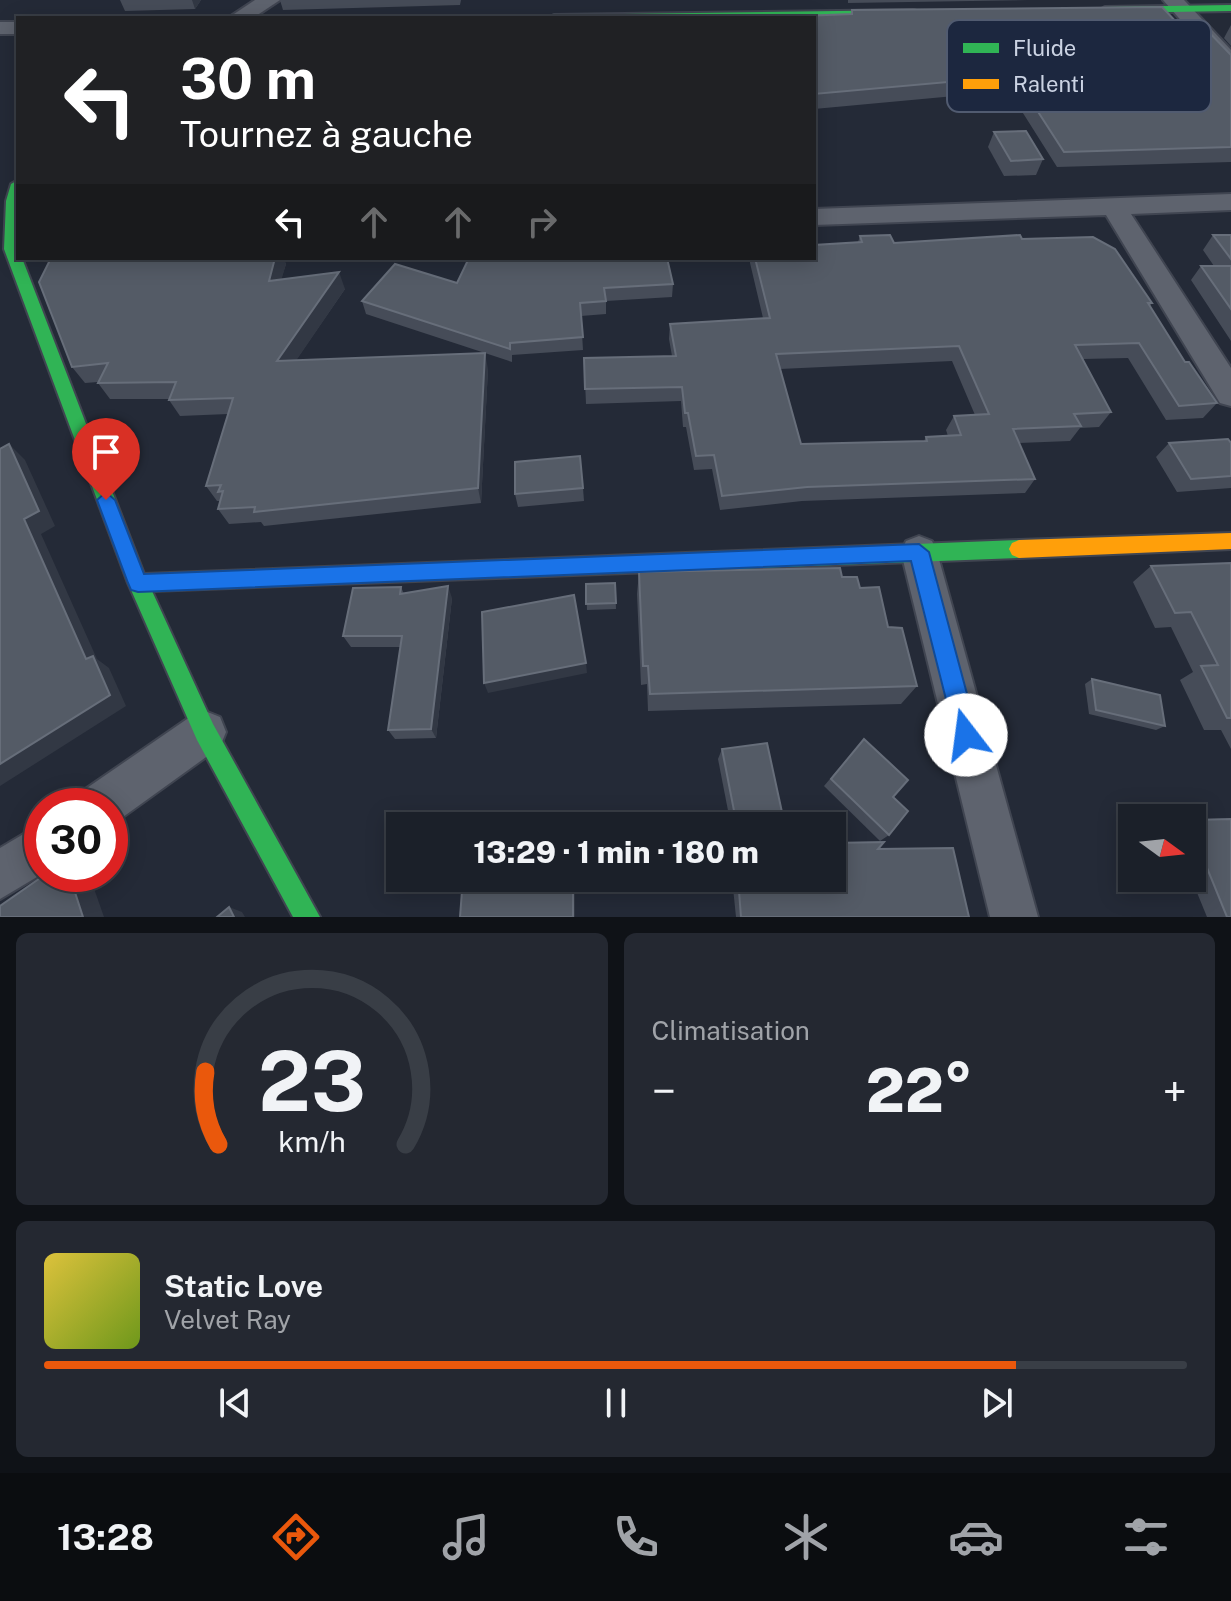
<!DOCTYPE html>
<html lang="fr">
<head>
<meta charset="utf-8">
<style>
	body { margin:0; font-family:"Public Sans",sans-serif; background:#242831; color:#f1f3f6; height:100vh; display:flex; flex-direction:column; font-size:30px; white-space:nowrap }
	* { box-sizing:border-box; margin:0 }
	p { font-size:26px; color:#a0a3a8 }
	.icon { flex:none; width:44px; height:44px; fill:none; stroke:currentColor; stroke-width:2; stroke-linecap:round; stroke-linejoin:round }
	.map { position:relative; height:917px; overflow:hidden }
	.details { display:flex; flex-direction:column; gap:16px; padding:16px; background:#0f1217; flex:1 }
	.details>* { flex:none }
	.guide { position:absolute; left:16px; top:16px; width:800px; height:244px; border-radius:0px; box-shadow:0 4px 20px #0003,0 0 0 2px #393e46; background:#202124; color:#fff; overflow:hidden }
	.needle { width:52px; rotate:105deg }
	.tools { position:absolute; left:1118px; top:804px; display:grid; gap:16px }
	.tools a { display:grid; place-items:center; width:88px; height:88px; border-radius:0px; background:#1b2029; box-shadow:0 4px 20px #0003,0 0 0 2px #393e46; font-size:40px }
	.speed { position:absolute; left:24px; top:788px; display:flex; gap:16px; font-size:40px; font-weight:700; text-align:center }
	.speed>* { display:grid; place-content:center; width:104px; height:104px; border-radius:50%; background:#1b2029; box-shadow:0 4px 20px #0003,0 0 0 2px #393e46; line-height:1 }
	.speed .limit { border:12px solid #d22; background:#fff; color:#111 }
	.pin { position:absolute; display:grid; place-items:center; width:68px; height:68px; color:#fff; margin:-82px -34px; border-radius:50% 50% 50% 0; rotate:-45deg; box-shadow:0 0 8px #0007 }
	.pin .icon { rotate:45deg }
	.me { position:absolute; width:88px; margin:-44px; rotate:345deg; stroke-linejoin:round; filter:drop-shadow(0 0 6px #0008) }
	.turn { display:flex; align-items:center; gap:28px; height:168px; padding:0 32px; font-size:36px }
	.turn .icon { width:104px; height:104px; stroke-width:2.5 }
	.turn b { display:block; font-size:56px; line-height:68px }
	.lanes { display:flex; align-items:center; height:76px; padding:0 32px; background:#0003; justify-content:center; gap:40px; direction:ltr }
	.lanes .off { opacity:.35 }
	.big { font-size:60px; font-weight:800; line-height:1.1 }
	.details .tile { flex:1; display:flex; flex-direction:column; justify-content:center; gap:12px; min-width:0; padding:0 28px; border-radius:12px; background:#242831 }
	.details .dial { align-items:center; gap:0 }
	.dial svg { height:208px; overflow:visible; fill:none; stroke:#393e46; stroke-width:7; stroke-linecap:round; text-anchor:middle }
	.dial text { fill:#f1f3f6; stroke:none }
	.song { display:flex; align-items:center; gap:24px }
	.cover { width:96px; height:96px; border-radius:12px; background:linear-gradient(135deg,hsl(50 70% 55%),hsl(80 70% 35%)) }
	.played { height:8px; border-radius:4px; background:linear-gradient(90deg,#ea580c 85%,#393e46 85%) }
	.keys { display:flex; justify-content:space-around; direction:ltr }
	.heat { display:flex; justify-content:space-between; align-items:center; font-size:44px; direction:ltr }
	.details .tiles { flex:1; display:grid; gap:16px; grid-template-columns:1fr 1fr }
	.tile:last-child { grid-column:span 2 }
	.trip { position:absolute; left:386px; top:812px; width:460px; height:80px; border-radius:0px; background:#1b2029; box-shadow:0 4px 20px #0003,0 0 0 2px #393e46; font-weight:800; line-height:80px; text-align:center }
	.dock { display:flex; height:128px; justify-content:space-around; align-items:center; background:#0b0d10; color:#a0a3a8 }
	.dock .icon { width:56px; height:56px }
	.dock .on { color:#ea580c }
	.dock b { font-size:36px; color:#f1f3f6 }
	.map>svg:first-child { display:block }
</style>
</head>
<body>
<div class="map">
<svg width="1231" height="917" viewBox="0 0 1231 917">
	<rect width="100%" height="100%" fill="#242a37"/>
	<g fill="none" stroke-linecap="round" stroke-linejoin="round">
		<defs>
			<g id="street">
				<polygon points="255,0 280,0 253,18 228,18"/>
				<polygon points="1163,0 1184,0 1231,50 1231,70 1223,68"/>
				<rect x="0" y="22" width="18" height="12"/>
				<polygon points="1231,194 1231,210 1131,214 1231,368 1231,406 1220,403 1106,215 814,225 814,209"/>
				<polygon points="919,536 932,541 937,552 1038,917 990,917 901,552 906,541"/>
				<polygon points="205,711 220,717 226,732 220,747 116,822 110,824 110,806 78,806 84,790 190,717"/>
				<polygon points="42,823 42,874 0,899 0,848"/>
			</g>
			<g id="fast">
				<polygon points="1231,5 1231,11 1105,13 1100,10 1105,7"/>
				<polygon points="913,10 917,11 917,15 549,18 554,15"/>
				<polygon points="18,180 18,258 22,258 144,574 1019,540 1026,543 1029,549 1026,555 1019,558 152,591 213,724 320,917 293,917 197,740 128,583 4,249 6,201 11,184"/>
			</g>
			<polygon id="slow" points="1231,533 1231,549 1019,558 1012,555 1009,549 1012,543 1019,540"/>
		</defs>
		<!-- street casing -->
		<use href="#street" stroke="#404551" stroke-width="4"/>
		<!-- fast casing -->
		<use href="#fast" stroke="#404551" stroke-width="4"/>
		<!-- slow casing -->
		<use href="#slow" stroke="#404551" stroke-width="4"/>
		<!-- street -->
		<use href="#street" fill="#5e636e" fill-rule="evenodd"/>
		<!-- fast -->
		<use href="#fast" fill="#30b455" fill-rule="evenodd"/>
		<!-- slow -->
		<use href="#slow" fill="#ff9f0a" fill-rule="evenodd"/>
	</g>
	<!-- wall -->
	<g fill="#464c58" fill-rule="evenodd">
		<polygon points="120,0 201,0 195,9 125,11"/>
		<polygon points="280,0 461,0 460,5 283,10"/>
		<polygon points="848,0 1028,0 848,3"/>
		<polygon points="852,10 1180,26 1231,55 1231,162 1057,167 1009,91 814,109 814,18 851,14"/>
		<polygon points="1231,25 1231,46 1224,38"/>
		<polygon points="994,132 1043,159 1036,175 1004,176 988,147"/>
		<polygon points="1213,235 1231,235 1231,341 1191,280 1201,266 1214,266 1203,250"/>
		<path d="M 860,236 L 894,243 L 1022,239 L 1152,303 L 1150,306 L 1185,362 L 1217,403 L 1203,418 L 1166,420 L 1128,358 L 1083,359 L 1111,412 L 1099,427 L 1080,428 L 1070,441 L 1019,443 L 1035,479 L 1025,493 L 802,501 L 720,510 L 712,469 L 694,470 L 686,427 L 683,427 L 681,401 L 586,404 L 584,358 L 672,356 L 669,339 L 670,324 L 763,318 L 750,263 L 750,258 L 814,258 L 858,242 ZM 952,361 L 975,415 L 954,416 L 946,430 L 948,436 L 926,437 L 924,441 L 801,444 L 780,369 Z"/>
		<polygon points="51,258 283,258 286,264 281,279 345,289 296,360 488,369 481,503 264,526 261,522 229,524 218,509 221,501 217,501 206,486 228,414 180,416 169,400 170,399 110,399 98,383 98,382 85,383 72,367"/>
		<polygon points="457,283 673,284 672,297 606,301 606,314 581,316 583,350 512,355 512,362 366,314 362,301"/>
		<polygon points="1169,443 1231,443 1231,488 1177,492 1156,457"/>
		<polygon points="583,488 584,501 518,507 515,494"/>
		<polygon points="1231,563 1231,749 1221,730 1204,730 1180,680 1193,672 1171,627 1155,628 1133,582 1151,566"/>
		<polygon points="639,572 842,577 860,588 888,627 917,686 901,704 648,711 647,684 641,685 637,594"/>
		<polygon points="615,583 616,609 587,610 586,584"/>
		<polygon points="401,587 404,594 452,598 436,738 395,739 388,730 401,647 351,647 343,636"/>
		<polygon points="1092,679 1165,726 1156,730 1089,714 1085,684"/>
		<polygon points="864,739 893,797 889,835 880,841 824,786"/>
		<polygon points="722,749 785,826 731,826 718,759"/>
		<polygon points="1192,820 1231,917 1207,917 1191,878"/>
		<polygon points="878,849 969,917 736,917 732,878 832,878"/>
	</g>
	<!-- shaded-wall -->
	<g fill="#323844">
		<polygon points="192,0 201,0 195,9"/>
		<polygon points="275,258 283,258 286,264 276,298 269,281"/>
		<polygon points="339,272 345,289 285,377 277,361"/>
		<polygon points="485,353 488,369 481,503 478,488"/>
		<polygon points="9,444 25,460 55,526 41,534 97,659 109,668 126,706 0,786 0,764 86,659 24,519"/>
		<polygon points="448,586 452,598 436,738 431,729"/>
		<polygon points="586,663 587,673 488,693 484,683"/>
		<polygon points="60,874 80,874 81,877 91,880 104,917 83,917"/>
		<rect x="573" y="878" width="2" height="39"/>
		<polygon points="229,907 242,912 245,917 234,917"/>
	</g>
	<!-- building -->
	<g fill="#545b66" stroke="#676e7a" stroke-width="2" fill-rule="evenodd">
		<polygon points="1162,7 1180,26 1202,25 1231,55 1231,147 1064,152 1015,76 814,94 814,18 752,18 852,14 852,10"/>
		<rect x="251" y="17" width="44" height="1"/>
		<polygon points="1026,131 1043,159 1011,161 994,132"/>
		<path d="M 890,235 L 894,243 L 1020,235 L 1022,239 L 1093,237 L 1115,249 L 1152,303 L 1148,303 L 1185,362 L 1189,362 L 1217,403 L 1179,406 L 1139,343 L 1075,345 L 1111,412 L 1074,414 L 1081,426 L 1013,429 L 1035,479 L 807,487 L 722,496 L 714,455 L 696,456 L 688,413 L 685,413 L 682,387 L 585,389 L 584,358 L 676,356 L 670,324 L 770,318 L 755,258 L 814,258 L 814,245 L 862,242 L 860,236 ZM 959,346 L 989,414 L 954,416 L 961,435 L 926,437 L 927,441 L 801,444 L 776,354 Z"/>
		<polygon points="1213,235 1231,235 1231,259"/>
		<polygon points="51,258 275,258 269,281 339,272 277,361 485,353 478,488 254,512 255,507 218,509 223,491 218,492 221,485 206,486 233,398 169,400 176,382 98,383 108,363 72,367 39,282"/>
		<polygon points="469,258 667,258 673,284 604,288 606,301 580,303 583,337 510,343 510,349 362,301 395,264 457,283"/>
		<polygon points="1201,266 1231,266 1231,309"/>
		<polygon points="1228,439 1231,443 1231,476 1191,479 1169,443"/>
		<polygon points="9,444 39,511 24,519 86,659 93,656 110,695 0,764 0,449"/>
		<polygon points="580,456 583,488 515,494 515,462"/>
		<polygon points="1231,563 1231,718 1227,718 1201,666 1218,665 1191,612 1175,613 1151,566"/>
		<polygon points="840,568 842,577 857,577 860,588 879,587 888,627 902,628 917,686 650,694 648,666 643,666 639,572"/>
		<polygon points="615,583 616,603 586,604 586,584"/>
		<polygon points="448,586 431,729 388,730 402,636 343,636 353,588 401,587 400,594"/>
		<polygon points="574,595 586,663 484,683 482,612"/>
		<polygon points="1092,679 1160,695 1165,726 1096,710"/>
		<polygon points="864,739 908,780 893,797 908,811 889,835 831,779"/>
		<polygon points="767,743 785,826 737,826 722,749"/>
		<polygon points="1231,819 1231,917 1227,917 1192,831 1192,820"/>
		<polygon points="884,842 878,849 953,848 969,917 741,917 738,878 832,878 832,843"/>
		<polygon points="46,874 60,874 61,878 69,874 83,917 0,917 0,906"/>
		<polygon points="463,878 573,878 573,917 460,917"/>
		<polygon points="229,907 234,917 217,917"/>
	</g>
	<!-- route -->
	<polygon fill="#1a73e8" stroke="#114b97" stroke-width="2" points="106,492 115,500 144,574 919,544 929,552 978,735 974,743 966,746 958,743 955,735 911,561 138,592 131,590 128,583 97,500"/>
	<!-- legend -->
	<rect x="947" y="20" width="264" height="92" rx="12" fill="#1c273f" stroke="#515b70" stroke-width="2"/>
	<rect x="963" y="43" width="36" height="10" fill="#30b455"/>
	<rect x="963" y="79" width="36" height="10" fill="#ff9f0a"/>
	<g font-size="22" fill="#cbd3e3">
		<text x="1013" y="56">Fluide</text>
		<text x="1013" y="92">Ralenti</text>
	</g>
</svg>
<div class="tools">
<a><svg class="needle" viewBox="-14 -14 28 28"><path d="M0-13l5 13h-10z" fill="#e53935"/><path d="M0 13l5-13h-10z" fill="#a0a3a8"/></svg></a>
</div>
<div class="speed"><div class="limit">30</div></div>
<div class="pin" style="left:106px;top:500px;background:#d93025"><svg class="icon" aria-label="arrive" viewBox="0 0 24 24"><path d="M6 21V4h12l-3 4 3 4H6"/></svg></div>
<svg class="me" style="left:966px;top:735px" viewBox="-20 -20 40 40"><circle r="19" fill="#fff"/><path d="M0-13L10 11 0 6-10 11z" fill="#1a73e8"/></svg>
<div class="trip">13:29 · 1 min · 180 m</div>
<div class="guide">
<div class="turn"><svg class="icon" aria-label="left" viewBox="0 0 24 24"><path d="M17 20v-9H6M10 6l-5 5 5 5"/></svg><div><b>30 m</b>Tournez à gauche</div></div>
<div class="lanes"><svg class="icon" aria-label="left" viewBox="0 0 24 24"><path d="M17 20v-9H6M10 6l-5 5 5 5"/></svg><svg class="icon off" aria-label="ahead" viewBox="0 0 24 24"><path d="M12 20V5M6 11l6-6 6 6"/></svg><svg class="icon off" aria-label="ahead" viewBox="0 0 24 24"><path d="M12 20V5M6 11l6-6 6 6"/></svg><svg class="icon off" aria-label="right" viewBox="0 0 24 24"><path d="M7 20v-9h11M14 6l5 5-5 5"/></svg></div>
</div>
</div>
<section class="details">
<div class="tiles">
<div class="tile dial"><svg viewBox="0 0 100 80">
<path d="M14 69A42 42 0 1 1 86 69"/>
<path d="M14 69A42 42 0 0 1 9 41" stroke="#ea580c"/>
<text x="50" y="56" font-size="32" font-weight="700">23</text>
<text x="50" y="72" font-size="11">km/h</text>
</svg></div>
<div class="tile"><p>Climatisation</p>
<div class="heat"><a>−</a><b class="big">22°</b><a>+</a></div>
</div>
<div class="tile">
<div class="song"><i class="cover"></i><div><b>Static Love</b><p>Velvet Ray</p></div></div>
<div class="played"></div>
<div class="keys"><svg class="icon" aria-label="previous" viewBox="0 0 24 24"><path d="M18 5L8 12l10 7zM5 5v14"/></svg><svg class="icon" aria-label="pause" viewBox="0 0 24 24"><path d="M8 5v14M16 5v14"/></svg><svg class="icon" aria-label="next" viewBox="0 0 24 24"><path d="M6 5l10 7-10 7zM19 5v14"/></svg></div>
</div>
</div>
</section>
<nav class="dock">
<b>13:28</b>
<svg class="icon on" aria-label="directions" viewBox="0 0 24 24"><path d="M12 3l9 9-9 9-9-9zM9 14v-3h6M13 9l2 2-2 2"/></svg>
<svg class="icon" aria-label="music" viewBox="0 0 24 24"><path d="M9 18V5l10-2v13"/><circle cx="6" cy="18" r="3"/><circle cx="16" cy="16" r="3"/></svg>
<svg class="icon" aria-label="phone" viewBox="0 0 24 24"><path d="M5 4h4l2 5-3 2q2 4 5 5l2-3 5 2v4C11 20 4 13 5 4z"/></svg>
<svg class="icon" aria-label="climate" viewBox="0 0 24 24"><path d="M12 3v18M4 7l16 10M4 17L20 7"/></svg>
<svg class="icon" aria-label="car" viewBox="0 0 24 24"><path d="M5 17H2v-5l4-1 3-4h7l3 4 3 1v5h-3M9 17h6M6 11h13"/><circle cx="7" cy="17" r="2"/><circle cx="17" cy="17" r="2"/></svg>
<svg class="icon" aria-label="filters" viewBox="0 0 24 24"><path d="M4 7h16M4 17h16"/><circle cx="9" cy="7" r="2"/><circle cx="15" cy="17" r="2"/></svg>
</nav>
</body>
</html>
